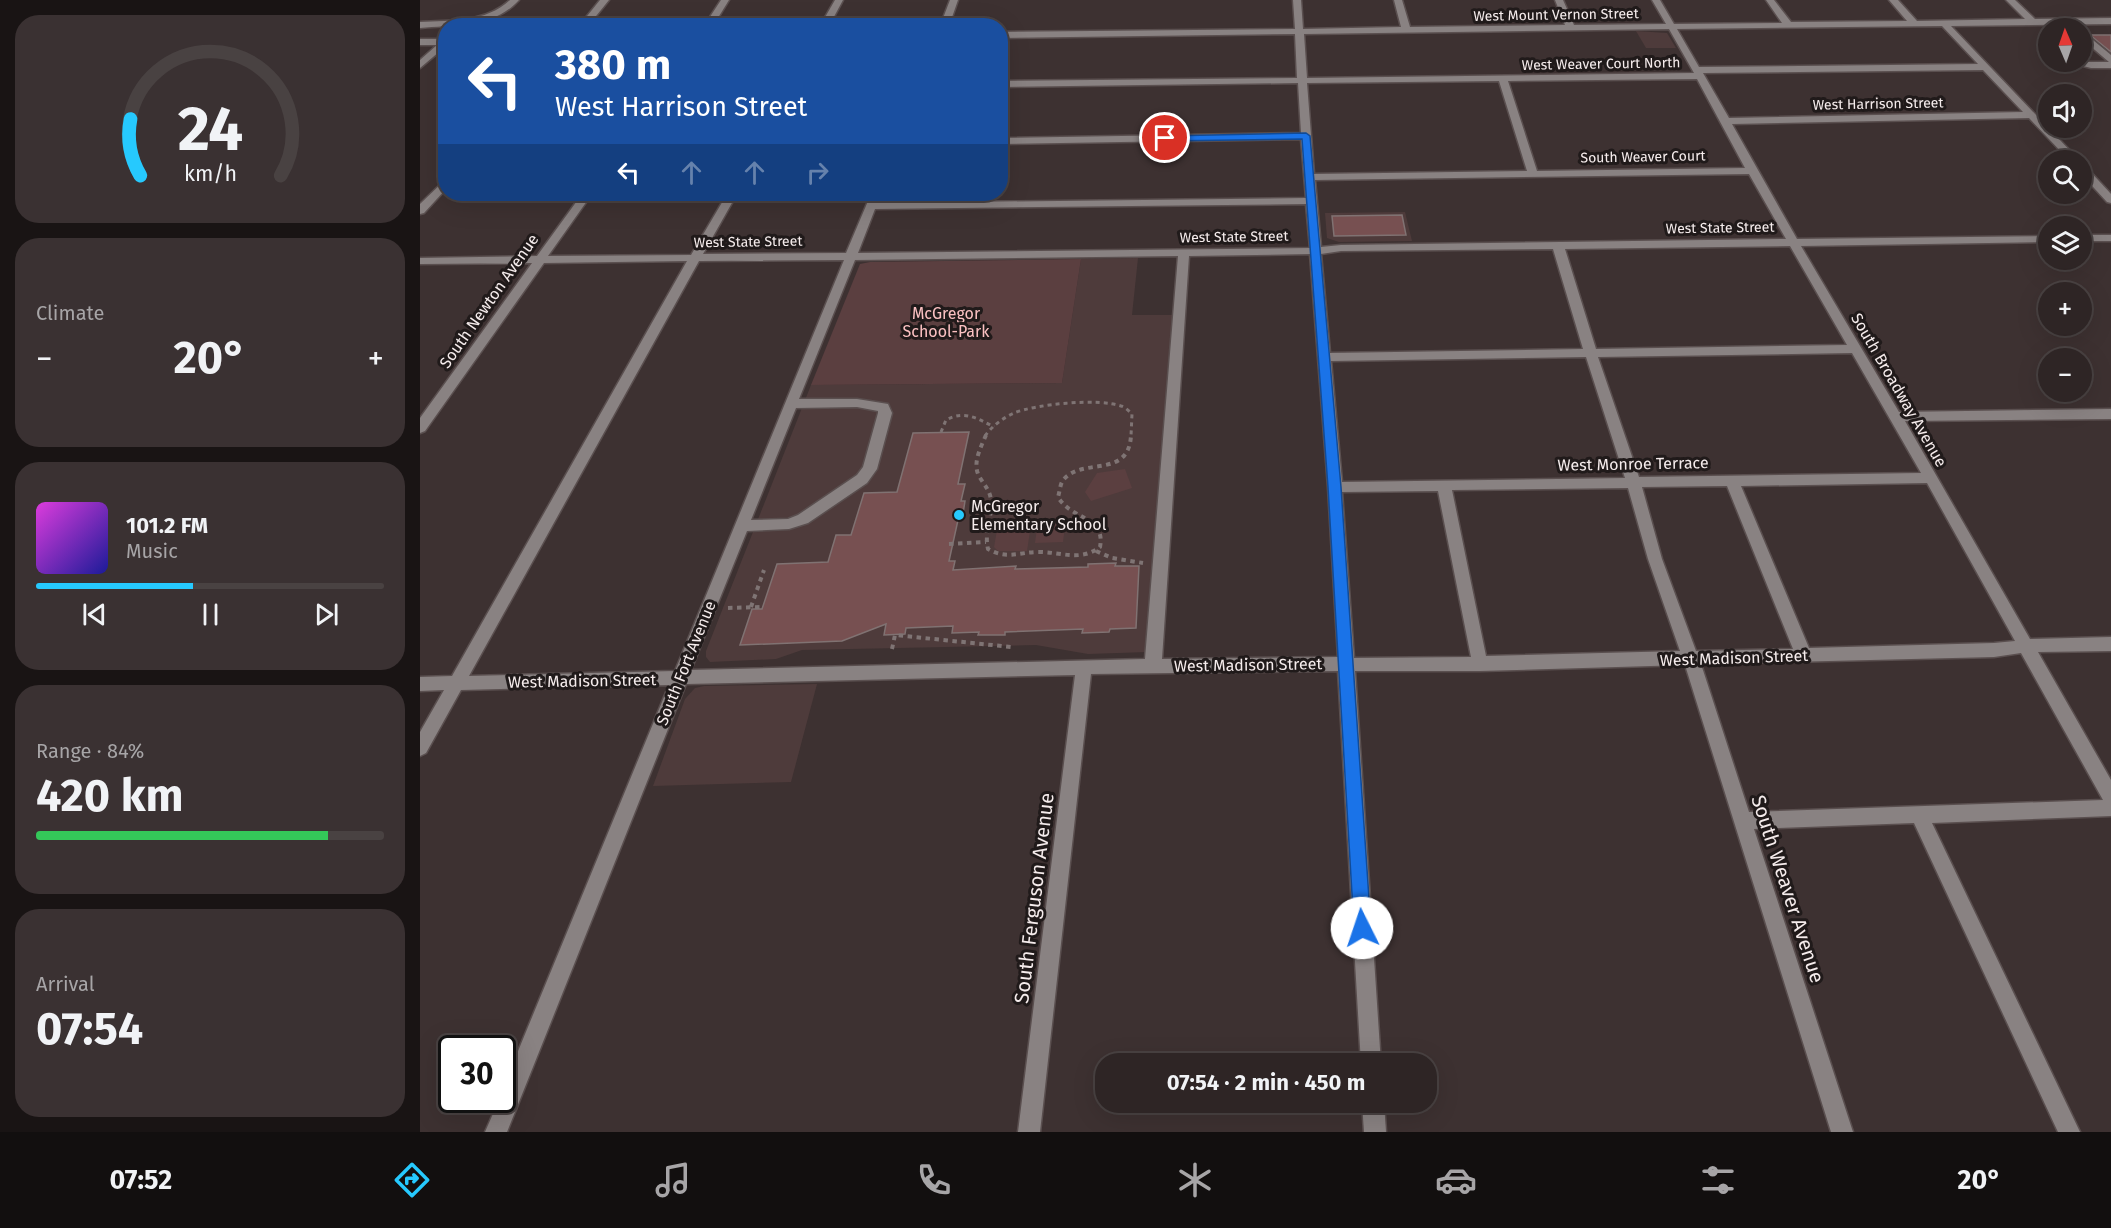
<!DOCTYPE html>
<html lang="en">
<head>
<meta charset="utf-8">
<style>
	body { margin:0; font-family:"Fira Sans",sans-serif; background:#3a3132; color:#f1f3f6; height:100vh; display:flex; flex-direction:column; font-size:22px; white-space:nowrap }
	* { box-sizing:border-box; margin:0 }
	p { font-size:20px; color:#a7a5a7 }
	.icon { flex:none; width:33px; height:33px; fill:none; stroke:currentColor; stroke-width:2; stroke-linecap:round; stroke-linejoin:round }
	.map { position:relative; flex:1; overflow:hidden }
	.sheet { display:flex; flex-direction:column; gap:15px; padding:15px; background:#191414; width:420px }
	.sheet>* { flex:none }
	.guide { position:absolute; left:18px; top:18px; width:570px; height:183px; border-radius:24px; box-shadow:0 6px 24px #0002,0 0 0 2px #494242; background:#1a4fa0; color:#fff; overflow:hidden }
	.needle { width:39px; rotate:358deg }
	.buttons { position:absolute; left:1618px; top:18px; display:grid; gap:12px }
	.buttons a { display:grid; place-items:center; width:54px; height:54px; border-radius:50%; background:#2e2525; box-shadow:0 6px 24px #0002,0 0 0 2px #494242; font-size:30px }
	.speed { position:absolute; left:18px; top:1035px; display:flex; gap:12px; font-size:30px; font-weight:700; text-align:center }
	.speed>* { display:grid; place-content:center; width:78px; height:78px; border-radius:50%; background:#2e2525; box-shadow:0 6px 24px #0002,0 0 0 2px #494242; line-height:1 }
	.speed .limit { border:3px solid #111; border-radius:9px; background:#fff; color:#111 }
	.pin { position:absolute; display:grid; place-items:center; width:51px; height:51px; color:#fff; margin:-26px; border:3px solid #fff; border-radius:50%; box-shadow:0 2px 6px #0007 }
	.me { position:absolute; width:66px; margin:-33px; rotate:356deg; stroke-linejoin:round; filter:drop-shadow(0 0 4px #0008) }
	.turn { display:flex; align-items:center; gap:21px; height:126px; padding:0 18px; font-size:27px }
	.turn .icon { width:78px; height:78px; stroke-width:2.5 }
	.turn b { display:block; font-size:42px; line-height:51px }
	.lanes { display:flex; align-items:center; height:57px; padding:0 18px; background:#0003; justify-content:center; gap:30px; direction:ltr }
	.lanes .off { opacity:.35 }
	.big { font-size:45px; font-weight:700; line-height:1.1 }
	.sheet .widget { flex:1; display:flex; flex-direction:column; justify-content:center; gap:9px; min-width:0; padding:0 21px; border-radius:24px; background:#3a3132 }
	.sheet .dial { align-items:center; gap:0 }
	.dial svg { height:156px; overflow:visible; fill:none; stroke:#494242; stroke-width:7; stroke-linecap:round; text-anchor:middle }
	.dial text { fill:#f1f3f6; stroke:none }
	.song { display:flex; align-items:center; gap:18px }
	.cover { width:72px; height:72px; border-radius:9px; background:linear-gradient(135deg,hsl(300 70% 55%),hsl(240 70% 35%)) }
	.played { height:6px; border-radius:3px; background:linear-gradient(90deg,#26c9fe 45%,#494242 45%) }
	.keys { display:flex; justify-content:space-around; direction:ltr }
	.heat { display:flex; justify-content:space-between; align-items:center; font-size:33px; direction:ltr }
	.charge { height:9px; border-radius:4px; background:linear-gradient(90deg,#34c759 84%,#494242 0) }
	.trip { position:absolute; left:675px; top:1053px; width:342px; height:60px; border-radius:24px; background:#2e2525; box-shadow:0 6px 24px #0002,0 0 0 2px #494242; font-weight:700; line-height:60px; text-align:center }
	.menu { display:flex; height:96px; justify-content:space-around; align-items:center; background:#120f0f; color:#a7a5a7 }
	.menu .icon { width:42px; height:42px }
	.menu .active { color:#26c9fe }
	.menu b { font-size:27px; color:#f1f3f6 }
	main { display:flex; flex:1; min-height:0 }
	.map>svg:first-child { display:block }
</style>
</head>
<body>
<main>
<section class="sheet">
<div class="widget dial"><svg viewBox="0 0 100 80">
<path d="M14 69A42 42 0 1 1 86 69"/>
<path d="M14 69A42 42 0 0 1 9 40" stroke="#26c9fe"/>
<text x="50" y="56" font-size="32" font-weight="700">24</text>
<text x="50" y="72" font-size="11">km/h</text>
</svg></div>
<div class="widget"><p>Climate</p>
<div class="heat"><a>−</a><b class="big">20°</b><a>+</a></div>
</div>
<div class="widget">
<div class="song"><i class="cover"></i><div><b>101.2 FM</b><p>Music</p></div></div>
<div class="played"></div>
<div class="keys"><svg class="icon" aria-label="previous" viewBox="0 0 24 24"><path d="M18 5L8 12l10 7zM5 5v14"/></svg><svg class="icon" aria-label="pause" viewBox="0 0 24 24"><path d="M8 5v14M16 5v14"/></svg><svg class="icon" aria-label="next" viewBox="0 0 24 24"><path d="M6 5l10 7-10 7zM19 5v14"/></svg></div>
</div>
<div class="widget"><p>Range · 84%</p><b class="big">420 km</b><div class="charge"></div></div>
<div class="widget"><p>Arrival</p><b class="big">07:54</b></div>
</section>
<div class="map">
<svg width="1691" height="1132" viewBox="0 0 1691 1132">
	<rect width="100%" height="100%" fill="#3d3131"/>
	<!-- built -->
	<g fill="#4e3b3b">
		<polygon points="1216,31 1247,33 1256,48 1226,48"/>
		<polygon points="985,212 992,241 919,242 907,238 905,213"/>
		<polygon points="718,258 712,315 754,315 728,652 668,654 616,645 382,650 356,659 290,662 286,657 286,651 391,385 642,383 661,259"/>
		<polygon points="397,684 371,782 233,786 265,699 275,688 284,686"/>
	</g>
	<!-- green -->
	<g fill="#5b3f40">
		<polygon points="661,259 642,383 391,385 440,264 450,262"/>
		<polygon points="705,469 712,488 671,501 665,492 677,473"/>
		<polygon points="612,518 607,551 578,551 574,547 579,519"/>
		<polygon points="646,519 643,542 615,543 618,520"/>
	</g>
	<!-- building -->
	<g fill="#775051" stroke="#807272" stroke-width="1.5">
		<polygon points="1670,35 1691,35 1691,52"/>
		<polygon points="982,215 986,235 914,236 912,216"/>
		<polygon points="549,432 538,484 545,484 541,501 545,501 542,520 538,520 529,561 535,561 533,570 596,566 595,569 668,567 668,564 696,563 695,566 719,566 716,628 690,629 689,632 662,633 663,629 585,632 585,635 558,635 559,632 532,633 533,626 486,628 485,634 464,635 466,624 422,641 320,645 332,609 342,609 357,564 408,562 416,535 431,535 444,493 477,492 493,433"/>
	</g>
	<g fill="none" stroke-linecap="round" stroke-linejoin="round">
		<defs>
			<g id="minor">
				<path d="M 90,0 L 99,0 C 74,28 35,25 0,28 L 0,22 C 32,20 65,23 90,0 Z"/>
				<polygon points="180,0 189,0 168,26 159,26"/>
				<polygon points="301,0 309,0 293,26 284,26"/>
				<polygon points="415,0 423,0 409,26 400,26"/>
				<polygon points="530,0 538,0 529,26 520,26"/>
				<path d="M 873,0 L 881,0 L 883,29 L 981,27 L 974,0 L 982,0 L 990,27 L 1145,25 L 1135,0 L 1143,0 L 1154,25 L 1246,24 L 1232,0 L 1240,0 L 1254,24 L 1362,23 L 1346,0 L 1354,0 L 1371,22 L 1487,21 L 1469,0 L 1478,0 L 1497,21 L 1605,19 L 1586,0 L 1595,0 L 1615,19 L 1691,18 L 1691,24 L 1531,26 L 1659,160 L 1649,160 L 1609,118 L 1312,124 L 1377,239 L 1629,236 L 1629,242 L 1381,246 L 1479,412 L 1691,409 L 1691,419 L 1485,421 L 1610,639 L 1691,637 L 1691,651 L 1618,652 L 1691,780 L 1691,816 L 1512,823 L 1660,1132 L 1638,1132 L 1494,823 L 1334,829 L 1433,1132 L 1411,1132 L 1265,665 L 1060,671 L 935,671 L 961,1064 L 941,1064 L 918,671 L 671,674 L 620,1132 L 598,1132 L 655,675 L 266,684 L 87,1132 L 65,1132 L 79,1100 L 82,1100 L 82,1090 L 249,685 L 41,690 L 6,753 L 0,756 L 0,732 L 24,690 L 0,691 L 0,677 L 32,676 L 267,261 L 124,263 L 5,431 L 0,433 L 0,418 L 112,263 L 0,264 L 0,258 L 117,256 L 162,194 L 172,194 L 128,256 L 271,255 L 307,194 L 317,194 L 283,254 L 426,253 L 451,194 L 461,194 L 458,203 L 886,198 L 881,139 L 580,144 L 580,138 L 881,133 L 878,83 L 580,87 L 580,81 L 877,78 L 875,34 L 580,38 L 580,32 L 875,29 ZM 1522,26 L 1558,64 L 1279,67 L 1257,29 ZM 1249,29 L 1274,73 L 887,78 L 884,34 ZM 1563,70 L 1603,112 L 1309,118 L 1283,73 ZM 1277,79 L 1325,168 L 1117,171 L 1088,81 ZM 1079,81 L 1107,171 L 894,174 L 887,83 ZM 1329,174 L 1366,239 L 921,245 L 901,247 L 895,180 ZM 886,204 L 890,248 L 438,253 L 455,209 ZM 1370,246 L 1427,345 L 1176,349 L 1145,249 ZM 1133,249 L 1163,349 L 910,353 L 901,254 L 921,251 ZM 890,254 L 908,487 L 918,657 L 742,659 L 769,256 ZM 758,256 L 725,659 L 271,670 L 327,531 L 369,529 L 388,523 L 447,483 L 457,469 L 472,413 L 468,404 L 437,399 L 379,399 L 435,260 ZM 424,260 L 255,671 L 49,676 L 279,261 ZM 1432,353 L 1501,473 L 1219,477 L 1178,357 ZM 1166,357 L 1205,478 L 922,482 L 911,361 ZM 437,407 L 458,411 L 458,413 L 443,467 L 437,475 L 378,515 L 368,519 L 331,520 L 376,408 ZM 1507,483 L 1595,641 L 1574,643 L 1389,648 L 1321,486 ZM 1307,486 L 1373,649 L 1276,651 L 1242,559 L 1222,487 ZM 1208,488 L 1228,559 L 1260,651 L 1066,656 L 1032,490 ZM 1018,491 L 1051,657 L 934,658 L 922,492 ZM 1601,653 L 1683,800 L 1329,812 L 1281,664 L 1574,657 Z"/>
				<polygon points="1662,31 1691,55 1691,68 1671,68 1655,64 1654,62 1689,62 1662,39"/>
				<polygon points="0,39 26,39 26,46 0,68 0,60 17,45 0,45"/>
				<polygon points="1662,166 1666,167 1691,194 1691,203 1687,202 1662,175"/>
				<polygon points="26,179 26,189 4,213 0,214 0,204"/>
				<rect x="1662" y="235" width="29" height="6"/>
				<polygon points="942,1102 964,1102 966,1132 944,1132"/>
			</g>
		</defs>
		<!-- minor casing -->
		<use href="#minor" stroke="#5a4f4f" stroke-width="3"/>
		<!-- path-far1 -->
		<g stroke="#7f7474" stroke-width="3" stroke-dasharray="4 4" stroke-linecap="butt">
			<path d="M 521,432 L 526,420 C 544,410 557,418 574,427"/>
			<path d="M 565,436 C 572,426 583,418 594,413 C 616,404 679,398 701,406 C 705,407 709,411 712,414 L 711,436"/>
		</g>
		<!-- path -->
		<g stroke="#7f7474" stroke-width="4" stroke-dasharray="4.5 4.5" stroke-linecap="butt">
			<path d="M 566,435 C 561,447 552,463 559,476 C 564,485 571,491 571,502 C 572,518 564,532 568,549 C 587,560 599,552 619,552 C 642,552 660,562 680,547 C 686,516 651,520 638,497 C 640,491 640,483 644,479 C 664,457 709,479 711,435"/>
			<polyline points="529,544 566,542"/>
			<polyline points="676,551 692,558 723,563"/>
			<polyline points="331,607 344,570"/>
			<polyline points="308,608 342,607"/>
			<polyline points="472,649 475,635 591,647"/>
		</g>
		<!-- minor -->
		<use href="#minor" fill="#898282" fill-rule="evenodd"/>
	</g>
	<!-- route -->
	<polygon fill="#1a73e8" stroke="#114b97" stroke-width="1.5" points="886,133 890,136 921,487 951,928 948,934 942,936 936,934 934,928 908,487 882,139 745,141 740,138 745,136"/>
	<!-- markers -->
	<circle fill="#26c9fe" stroke="#201a1a" stroke-width="2" cx="539" cy="515" r="6"/>
	<g text-anchor="middle" dominant-baseline="central" stroke-width="6" stroke-linejoin="round" paint-order="stroke">
		<!-- far-street labels -->
		<g font-size="14" fill="#f5ecec" stroke="#201a1a">
			<text transform="translate(1136 15) rotate(-1)">West Mount Vernon Street</text>
			<text transform="translate(1181 64) rotate(-1)">West Weaver Court North</text>
			<text transform="translate(1458 104) rotate(-1)">West Harrison Street</text>
			<text transform="translate(1223 157) rotate(-1)">South Weaver Court</text>
			<text transform="translate(1300 228) rotate(-1)">West State Street</text>
			<text transform="translate(814 237) rotate(-1)">West State Street</text>
			<text transform="translate(328 242) rotate(-1)">West State Street</text>
		</g>
		<!-- street labels -->
		<g font-size="16" fill="#f5ecec" stroke="#201a1a">
			<text transform="translate(69 301) rotate(-55)">South Newton Avenue</text>
			<text transform="translate(1479 390) rotate(60)">South Broadway Avenue</text>
			<text transform="translate(1213 464) rotate(-1)">West Monroe Terrace</text>
			<text transform="translate(1314 658) rotate(-2)">West Madison Street</text>
			<text transform="translate(266 663) rotate(-68)">South Fort Avenue</text>
			<text transform="translate(828 665) rotate(-1)">West Madison Street</text>
			<text transform="translate(162 681) rotate(-1)">West Madison Street</text>
		</g>
		<!-- park labels -->
		<g font-size="16" fill="#fbc1c2" stroke="#201a1a">
			<text x="526" y="313">McGregor<tspan x="526" dy="18">School-Park</tspan></text>
		</g>
		<!-- poi labels -->
		<g font-size="16" fill="#f5ecec" stroke="#201a1a" text-anchor="start">
			<text x="551" y="506">McGregor<tspan x="551" dy="18">Elementary School</tspan></text>
		</g>
		<!-- near-street labels -->
		<g font-size="20" fill="#f5ecec" stroke="#201a1a">
			<text transform="translate(1368 889) rotate(72)">South Weaver Avenue</text>
			<text transform="translate(614 898) rotate(-83)">South Ferguson Avenue</text>
		</g>
	</g>
</svg>
<div class="buttons">
<a><svg class="needle" viewBox="-14 -14 28 28"><path d="M0-13l5 13h-10z" fill="#e53935"/><path d="M0 13l5-13h-10z" fill="#a7a5a7"/></svg></a>
<a><svg class="icon" aria-label="sound" viewBox="0 0 24 24"><path d="M4 9h4l5-4v14l-5-4H4zM17 9q2 3 0 6"/></svg></a>
<a><svg class="icon" aria-label="search" viewBox="0 0 24 24"><circle cx="10" cy="10" r="6"/><path d="M15 15l6 6"/></svg></a>
<a><svg class="icon" aria-label="layers" viewBox="0 0 24 24"><path d="M12 4l9 5-9 5-9-5zM3 14l9 5 9-5"/></svg></a>
<a>+</a>
<a>−</a>
</div>
<div class="speed"><div class="limit">30</div></div>
<div class="pin" style="left:745px;top:138px;background:#d93025"><svg class="icon" aria-label="arrive" viewBox="0 0 24 24"><path d="M6 21V4h12l-3 4 3 4H6"/></svg></div>
<svg class="me" style="left:942px;top:928px" viewBox="-20 -20 40 40"><circle r="19" fill="#fff"/><path d="M0-13L10 11 0 6-10 11z" fill="#1a73e8"/></svg>
<div class="trip">07:54 · 2 min · 450 m</div>
<div class="guide">
<div class="turn"><svg class="icon" aria-label="left" viewBox="0 0 24 24"><path d="M17 20v-9H6M10 6l-5 5 5 5"/></svg><div><b>380 m</b>West Harrison Street</div></div>
<div class="lanes"><svg class="icon" aria-label="left" viewBox="0 0 24 24"><path d="M17 20v-9H6M10 6l-5 5 5 5"/></svg><svg class="icon off" aria-label="ahead" viewBox="0 0 24 24"><path d="M12 20V5M6 11l6-6 6 6"/></svg><svg class="icon off" aria-label="ahead" viewBox="0 0 24 24"><path d="M12 20V5M6 11l6-6 6 6"/></svg><svg class="icon off" aria-label="right" viewBox="0 0 24 24"><path d="M7 20v-9h11M14 6l5 5-5 5"/></svg></div>
</div>
</div>
</main>
<nav class="menu">
<b>07:52</b>
<svg class="icon active" aria-label="directions" viewBox="0 0 24 24"><path d="M12 3l9 9-9 9-9-9zM9 14v-3h6M13 9l2 2-2 2"/></svg>
<svg class="icon" aria-label="music" viewBox="0 0 24 24"><path d="M9 18V5l10-2v13"/><circle cx="6" cy="18" r="3"/><circle cx="16" cy="16" r="3"/></svg>
<svg class="icon" aria-label="phone" viewBox="0 0 24 24"><path d="M5 4h4l2 5-3 2q2 4 5 5l2-3 5 2v4C11 20 4 13 5 4z"/></svg>
<svg class="icon" aria-label="climate" viewBox="0 0 24 24"><path d="M12 3v18M4 7l16 10M4 17L20 7"/></svg>
<svg class="icon" aria-label="car" viewBox="0 0 24 24"><path d="M5 17H2v-5l4-1 3-4h7l3 4 3 1v5h-3M9 17h6M6 11h13"/><circle cx="7" cy="17" r="2"/><circle cx="17" cy="17" r="2"/></svg>
<svg class="icon" aria-label="filters" viewBox="0 0 24 24"><path d="M4 7h16M4 17h16"/><circle cx="9" cy="7" r="2"/><circle cx="15" cy="17" r="2"/></svg>
<b>20°</b>
</nav>
</body>
</html>
